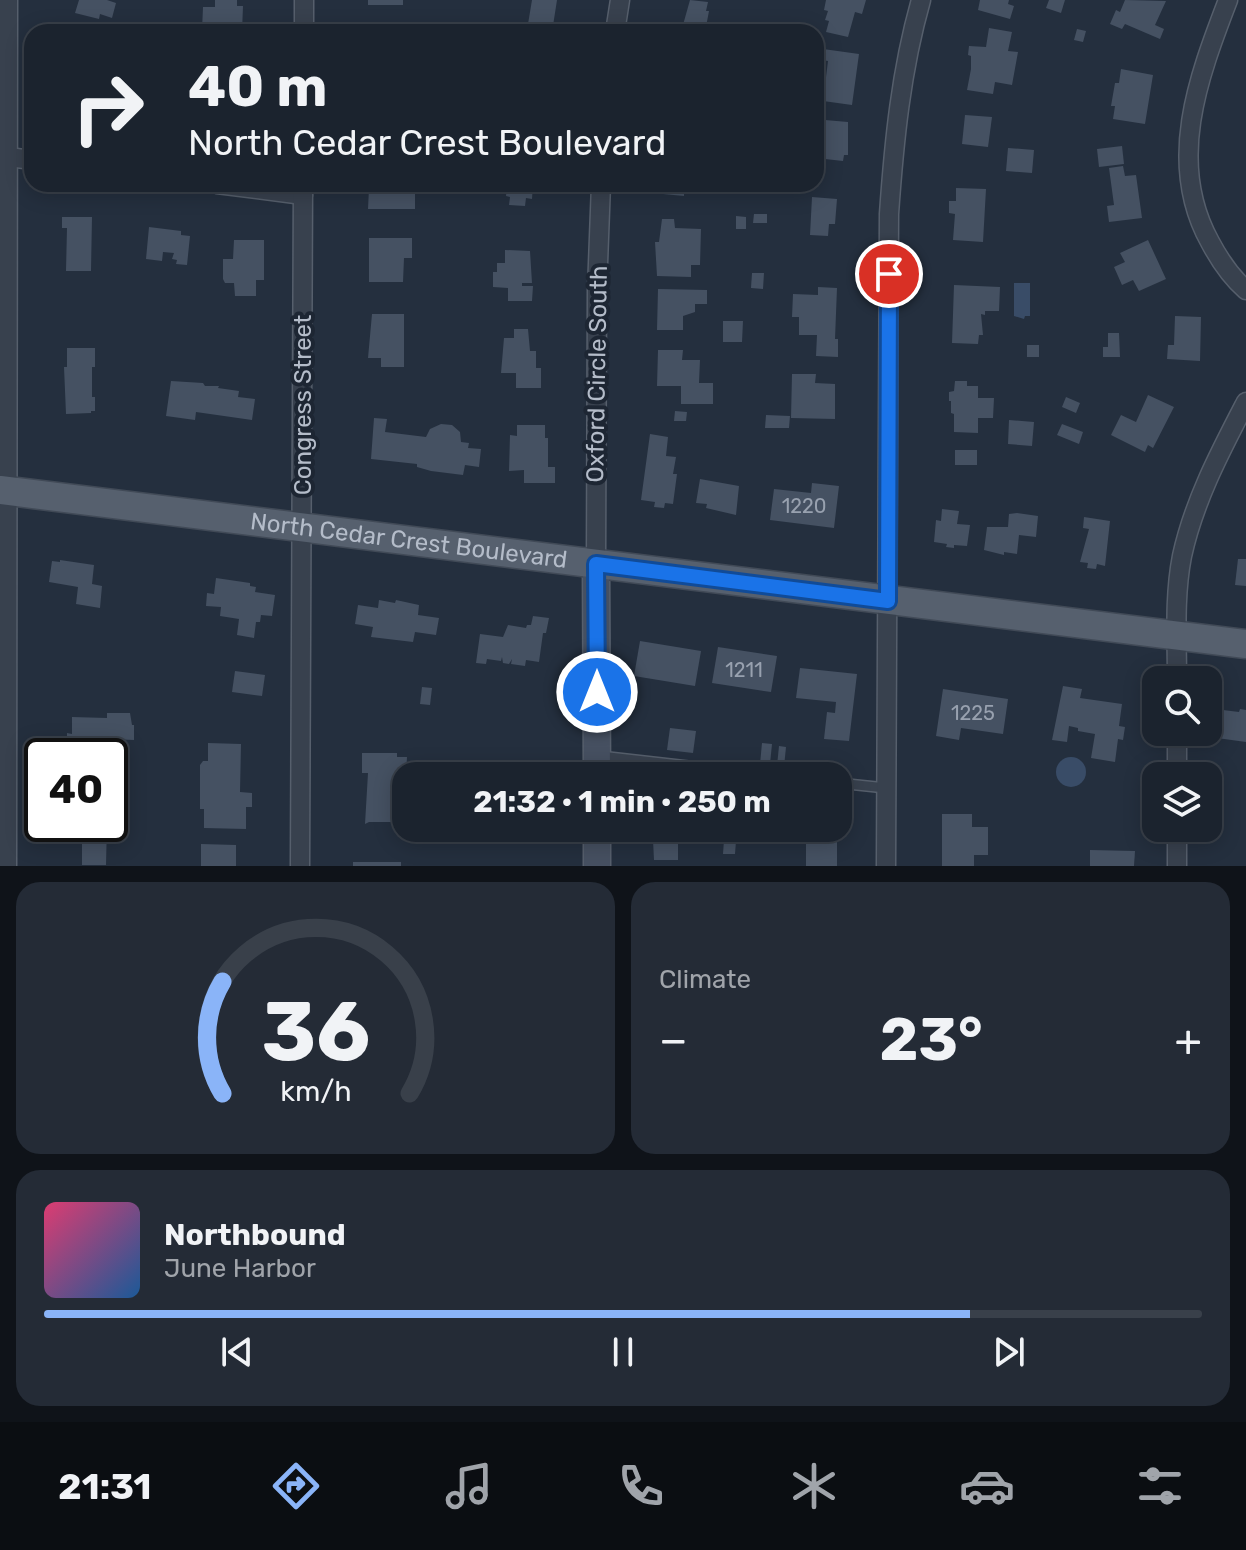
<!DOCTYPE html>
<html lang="en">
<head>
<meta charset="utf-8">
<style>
	body { margin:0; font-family:Rubik,sans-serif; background:#242b36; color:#f1f3f6; height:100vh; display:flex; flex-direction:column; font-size:30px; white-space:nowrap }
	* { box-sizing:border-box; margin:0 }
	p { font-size:26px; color:#a0a4aa }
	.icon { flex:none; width:44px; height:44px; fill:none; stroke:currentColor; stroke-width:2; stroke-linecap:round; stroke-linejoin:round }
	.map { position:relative; height:866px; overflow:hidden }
	.side { display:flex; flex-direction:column; gap:16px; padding:16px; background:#0f1319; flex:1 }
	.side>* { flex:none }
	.hud { position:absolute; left:24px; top:24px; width:800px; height:168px; border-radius:24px; box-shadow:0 4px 20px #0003,0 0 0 2px #39404a; background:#1b232e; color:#f1f3f6; overflow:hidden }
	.buttons { position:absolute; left:1142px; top:666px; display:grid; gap:16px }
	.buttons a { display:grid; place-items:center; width:80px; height:80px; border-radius:16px; background:#1b232e; box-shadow:0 4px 20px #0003,0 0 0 2px #39404a; font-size:40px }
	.speed { position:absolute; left:24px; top:738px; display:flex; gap:16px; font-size:40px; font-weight:700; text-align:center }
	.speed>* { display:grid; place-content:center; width:104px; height:104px; border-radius:50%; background:#1b232e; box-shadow:0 4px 20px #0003,0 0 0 2px #39404a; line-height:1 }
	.speed .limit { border:4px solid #111; border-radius:12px; background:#fff; color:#111 }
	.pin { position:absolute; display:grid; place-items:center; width:68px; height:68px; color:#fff; margin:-34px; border:4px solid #fff; border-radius:50%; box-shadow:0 2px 8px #0007 }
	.me { position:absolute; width:88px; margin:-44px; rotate:0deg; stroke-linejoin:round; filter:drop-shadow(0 0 6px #0008) }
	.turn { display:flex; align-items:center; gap:28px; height:168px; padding:0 32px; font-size:36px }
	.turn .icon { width:104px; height:104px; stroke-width:2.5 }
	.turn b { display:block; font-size:56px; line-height:68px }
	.big { font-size:60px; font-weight:700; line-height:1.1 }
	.side .widget { flex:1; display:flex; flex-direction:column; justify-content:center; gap:12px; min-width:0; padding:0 28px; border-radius:24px; background:#242b36 }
	.side .dial { align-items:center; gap:0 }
	.dial svg { height:208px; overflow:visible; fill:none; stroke:#39404a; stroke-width:7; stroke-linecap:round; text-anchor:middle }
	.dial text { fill:#f1f3f6; stroke:none }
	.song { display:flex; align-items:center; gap:24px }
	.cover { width:96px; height:96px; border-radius:12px; background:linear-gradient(135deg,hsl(340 70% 55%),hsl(210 70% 35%)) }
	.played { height:8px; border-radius:4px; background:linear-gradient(90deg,#8ab4f8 80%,#39404a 80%) }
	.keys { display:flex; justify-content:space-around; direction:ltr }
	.heat { display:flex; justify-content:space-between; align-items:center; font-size:44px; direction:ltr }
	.side .tiles { flex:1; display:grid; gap:16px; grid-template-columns:1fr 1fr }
	.widget:last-child { grid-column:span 2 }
	.trip { position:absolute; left:392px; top:762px; width:460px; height:80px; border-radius:24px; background:#1b232e; box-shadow:0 4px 20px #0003,0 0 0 2px #39404a; font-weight:700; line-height:80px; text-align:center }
	.tabs { display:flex; height:128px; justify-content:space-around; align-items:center; background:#0b0e12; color:#a0a4aa }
	.tabs .icon { width:56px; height:56px }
	.tabs .selected { color:#8ab4f8 }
	.tabs b { font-size:36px; color:#f1f3f6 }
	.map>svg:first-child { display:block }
</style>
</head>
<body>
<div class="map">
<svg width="1246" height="866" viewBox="0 0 1246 866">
	<rect width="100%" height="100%" fill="#242f3e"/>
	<!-- water -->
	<g fill="#394c67">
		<polygon points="1014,283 1030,283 1030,316 1025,316 1024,319 1014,316"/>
		<circle cx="1071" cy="772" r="15"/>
	</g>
	<!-- building -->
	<g fill="#455162">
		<polygon points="79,0 107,0 116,3 112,18 100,14 99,19 75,13"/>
		<polygon points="215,0 237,0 237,6 243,6 242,32 202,30 203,7 215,7"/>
		<rect x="368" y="0" width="35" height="5"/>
		<polygon points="532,0 557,0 552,32 527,30"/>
		<polygon points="690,0 708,2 706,11 709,11 705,32 681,32"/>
		<polygon points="826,0 866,0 862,14 855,12 848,37 826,32 829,21 825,20 828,11 824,10"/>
		<polygon points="980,0 1009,0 1008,4 1014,6 1010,19 978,10"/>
		<polygon points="1049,0 1065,0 1061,13 1046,8"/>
		<polygon points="1125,0 1166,1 1155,25 1164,29 1160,39 1125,24 1122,29 1110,24 1116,10 1120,12"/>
		<rect x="370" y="28" width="33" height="4"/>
		<polygon points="989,28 1012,32 1008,51 1018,52 1012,85 995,82 993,94 967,90 971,69 971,56 968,55 969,46 986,47"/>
		<polygon points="1077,29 1086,31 1083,42 1074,40"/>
		<polygon points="816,48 859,54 852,105 823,101 828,61 816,59"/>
		<polygon points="1121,69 1153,75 1145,124 1113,119 1115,106 1111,106 1115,83 1119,83"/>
		<polygon points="965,115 992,117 988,147 962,144"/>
		<polygon points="825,120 848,122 848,155 844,155 843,161 816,158 816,129 824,130"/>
		<polygon points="1122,146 1124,164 1099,167 1097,149"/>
		<polygon points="1008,148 1034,150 1032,173 1006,171"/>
		<polygon points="1123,166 1125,176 1136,175 1142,218 1109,222 1107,206 1114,205 1109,168"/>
		<polygon points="372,184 403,184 403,189 415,189 415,209 368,209 369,188 372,188"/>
		<polygon points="507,184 533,184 532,199 526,198 525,206 509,205 510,197 506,196"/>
		<polygon points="663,184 700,184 699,194 684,192 684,196 663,194"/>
		<polygon points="956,188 986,189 983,242 953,240 955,214 949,213 949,201 956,201"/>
		<polygon points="812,197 837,199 835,224 829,224 828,236 810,235"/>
		<polygon points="754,214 767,214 767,223 753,223"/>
		<polygon points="736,216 746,217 746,229 736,229"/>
		<polygon points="62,217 92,217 91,271 66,271 67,228 62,228"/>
		<polygon points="662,219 674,219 675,228 701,229 700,265 691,265 691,277 657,276 655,242 659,242"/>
		<polygon points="149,227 181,231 181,235 190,236 187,265 176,264 177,260 172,259 174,253 163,252 162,261 146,259"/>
		<polygon points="369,238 412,238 412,258 404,258 403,282 369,282"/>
		<polygon points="234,240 264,240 264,280 256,280 256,296 235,296 234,283 225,283 223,279 223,259 233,259"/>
		<polygon points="1148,240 1166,279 1139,291 1133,280 1122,285 1114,267 1125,262 1120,253"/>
		<polygon points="505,250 530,251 532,283 522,283 522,286 533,286 532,301 508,301 508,288 493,287 493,272 497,272 497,263 505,263"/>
		<polygon points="752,273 764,273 763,289 751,288"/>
		<polygon points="954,285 1000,287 999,311 985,311 985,315 981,314 983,335 979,335 978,344 952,343"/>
		<polygon points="818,287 837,288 835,339 838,339 838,357 816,356 817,335 799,335 799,317 792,317 793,294 818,295"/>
		<polygon points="658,289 707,290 707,304 695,304 695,312 683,316 683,330 657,330"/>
		<polygon points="372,314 404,314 404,367 381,367 381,358 368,358"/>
		<polygon points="1175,316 1201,317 1200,361 1167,359 1168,345 1174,345"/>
		<polygon points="723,321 743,321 742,342 723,342"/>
		<polygon points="514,329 528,329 530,351 536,351 536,368 541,368 541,388 516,388 516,373 501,373 504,338 514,338"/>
		<polygon points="1108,333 1119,333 1120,357 1103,357 1103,347 1108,347"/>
		<rect x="1027" y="345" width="12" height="12"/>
		<polygon points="67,348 95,348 95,367 92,367 92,397 95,397 95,411 91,411 91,413 66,414 64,367 67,367"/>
		<polygon points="658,350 683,350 682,360 700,360 699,383 713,383 713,404 681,404 681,386 657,386"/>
		<polygon points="792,374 816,374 815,383 835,384 835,419 791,418"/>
		<polygon points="171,381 203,383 205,386 219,386 218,388 239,391 238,397 255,399 252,420 196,412 195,420 166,416"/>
		<polygon points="955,381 967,381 967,386 978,386 978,398 994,398 993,418 978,418 978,433 954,432 954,414 951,413 951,401 949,401 949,392 954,391"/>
		<polygon points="1148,395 1174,407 1153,448 1148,445 1145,452 1111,435 1121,415 1136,422"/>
		<polygon points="1066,397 1080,403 1076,413 1062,407"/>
		<polygon points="675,411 687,412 686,421 674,421"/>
		<polygon points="766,415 790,416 789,428 765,428"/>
		<polygon points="374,418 387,419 385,432 426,437 430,429 441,424 452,425 460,432 461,442 469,443 468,448 481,449 479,467 465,465 463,475 431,471 417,467 417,464 371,459"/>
		<polygon points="1009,420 1034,422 1032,446 1008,444"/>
		<polygon points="1062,424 1083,432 1079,444 1057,435"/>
		<polygon points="517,425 545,425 545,438 548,438 548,467 555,467 555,483 524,483 524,470 509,471 510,435 517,436"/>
		<polygon points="650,434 668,437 666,456 676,457 673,474 677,474 673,504 665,503 664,508 654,507 655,502 641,500"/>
		<rect x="955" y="450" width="22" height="15"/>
		<polygon points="700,479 739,486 736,515 706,508 707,504 696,503"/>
		<polygon points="812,483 839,486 834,528 770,520 774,489 811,493"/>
		<polygon points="942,509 959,511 957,524 970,525 967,546 954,545 954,548 946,547 947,544 934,542 936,520 941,521"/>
		<polygon points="1017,513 1038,516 1036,537 1019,535 1017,554 1004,552 1004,555 984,550 987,527 1008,527 1009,514"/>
		<polygon points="1084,517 1110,521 1105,566 1097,564 1096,569 1087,568 1088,563 1080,562 1089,529 1083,528"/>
		<polygon points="1238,559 1246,559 1246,586 1235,585"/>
		<polygon points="60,560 94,565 92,584 102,586 100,608 76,604 78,587 49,582 52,561 60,562"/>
		<polygon points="216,578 250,583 250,586 256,587 255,592 275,595 272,616 261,615 260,622 256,622 254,638 237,635 239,619 220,616 221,607 206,606 207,593 214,594"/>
		<polygon points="379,600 395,603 396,600 419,605 418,615 439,618 436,635 415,632 413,642 371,637 373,627 355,624 358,605 378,608"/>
		<polygon points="533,616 549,618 546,633 543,633 539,662 526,660 525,666 511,664 512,659 509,664 503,663 502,657 501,661 487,659 486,664 476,663 480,634 503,637 508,625 526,628 527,625 531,625"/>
		<polygon points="640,641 701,651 695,686 634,676"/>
		<polygon points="718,647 777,656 771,692 712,683"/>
		<polygon points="800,668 857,674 849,741 824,739 827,712 835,713 836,702 796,698"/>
		<polygon points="235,671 265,675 262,696 232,692"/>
		<polygon points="1063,686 1082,689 1080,698 1122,704 1119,726 1125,727 1123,740 1118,739 1115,762 1091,758 1095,734 1078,731 1078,728 1069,726 1067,742 1052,740"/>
		<polygon points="422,687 432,688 430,705 420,704"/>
		<polygon points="943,689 1008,699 1003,734 961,728 959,740 936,736"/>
		<polygon points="1240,709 1246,710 1246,742 1217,738 1218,733 1210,732 1212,716 1222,718 1223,710 1239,712"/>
		<polygon points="107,713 130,713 132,725 134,725 134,740 109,739 108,756 71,754 71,741 67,741 67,733 72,734 72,717 107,718"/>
		<polygon points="670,728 696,731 693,753 667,750"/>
		<polygon points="208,743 241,744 240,792 252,793 252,807 246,807 246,829 204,828 204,809 200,809 200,765 203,761 208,761"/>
		<polygon points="762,743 772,744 770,764 760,764"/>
		<polygon points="779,746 786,747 784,767 777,766"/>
		<polygon points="362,753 397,753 397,757 407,757 406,776 397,776 397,781 401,781 401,785 397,785 397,822 369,822 365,824 368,773 362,773"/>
		<polygon points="505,772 530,772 530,776 504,776"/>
		<rect x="110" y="792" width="11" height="20"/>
		<polygon points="942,814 972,814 972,827 988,827 988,855 974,855 974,866 942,866"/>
		<polygon points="72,824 107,824 106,865 82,865 82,844 68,844 68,827"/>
		<rect x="500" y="828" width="37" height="16"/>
		<polygon points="647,828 678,828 678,860 654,860 653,840 647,833"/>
		<rect x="806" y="828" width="31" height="38"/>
		<polygon points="724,840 736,841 735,854 723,854"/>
		<polygon points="201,844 236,845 236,866 201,866"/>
		<polygon points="1090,850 1135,851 1134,866 1090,866"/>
		<rect x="353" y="862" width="48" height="4"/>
	</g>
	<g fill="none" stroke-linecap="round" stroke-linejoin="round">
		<defs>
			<g id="lane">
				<polyline points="600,756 777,776"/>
				<polyline points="838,783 886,788"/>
			</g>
			<g id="street">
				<path d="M 1228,0 C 1198,78 1166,163 1210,242 C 1219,259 1231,277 1246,290"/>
				<polyline points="304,32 304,0"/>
				<polyline points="615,32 620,0"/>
				<polyline points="0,156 32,160"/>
				<polyline points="217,184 303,195"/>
				<polyline points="596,564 597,290 601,184"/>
				<path d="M 1177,680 C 1177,639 1174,597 1182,556 C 1194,501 1220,452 1246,402"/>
				<polyline points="1177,732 1177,776"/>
				<polyline points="1177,828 1177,866"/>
				<polyline points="7,866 8,0"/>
				<polyline points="300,866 303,184"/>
				<path d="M 886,866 L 889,214 C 894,142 901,70 921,0"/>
			</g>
			<g id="secondary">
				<polyline points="596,564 597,776"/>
				<polyline points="597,866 597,828"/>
			</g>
			<g id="primary">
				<path id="s1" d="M 0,490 L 1246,644"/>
			</g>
		</defs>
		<!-- lane casing -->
		<use href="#lane" stroke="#565f6c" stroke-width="12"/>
		<!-- street casing -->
		<use href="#street" stroke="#565f6c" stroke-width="21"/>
		<!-- secondary casing -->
		<use href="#secondary" stroke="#565f6c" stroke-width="29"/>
		<!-- primary casing -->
		<use href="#primary" stroke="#414a57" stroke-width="31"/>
		<!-- lane -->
		<use href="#lane" stroke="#38414e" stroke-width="9"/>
		<!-- street -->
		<use href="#street" stroke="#38414e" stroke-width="18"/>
		<!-- secondary -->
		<use href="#secondary" stroke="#465061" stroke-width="26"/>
		<!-- primary -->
		<use href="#primary" stroke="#56606e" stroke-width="28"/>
	</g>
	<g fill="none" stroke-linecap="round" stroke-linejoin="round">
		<defs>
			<polyline id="route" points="597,692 596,564 888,601 889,274"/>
		</defs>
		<!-- route casing -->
		<use href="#route" stroke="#114b97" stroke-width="20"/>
		<!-- route -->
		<use href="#route" stroke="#1a73e8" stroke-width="14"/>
	</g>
	<g text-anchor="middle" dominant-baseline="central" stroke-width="8" stroke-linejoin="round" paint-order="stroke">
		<!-- number labels -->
		<g font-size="20" fill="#98a1af">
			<text x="804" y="506">1220</text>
			<text x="744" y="670">1211</text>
			<text x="973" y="713">1225</text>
		</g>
		<!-- street labels -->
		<g font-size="24" fill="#b4bcc9" stroke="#1d2633">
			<text transform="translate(597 374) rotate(-89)">Oxford Circle South</text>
			<text transform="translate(303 405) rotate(-90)">Congress Street</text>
			<text stroke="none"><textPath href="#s1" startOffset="412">North Cedar Crest Boulevard</textPath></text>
		</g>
	</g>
</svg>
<div class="buttons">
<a><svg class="icon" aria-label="search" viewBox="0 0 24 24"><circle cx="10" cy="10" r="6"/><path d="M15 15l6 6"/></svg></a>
<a><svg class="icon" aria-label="layers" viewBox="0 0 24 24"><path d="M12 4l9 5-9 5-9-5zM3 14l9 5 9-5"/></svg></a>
</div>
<div class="speed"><div class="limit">40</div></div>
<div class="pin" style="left:889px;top:274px;background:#d93025"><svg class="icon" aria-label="arrive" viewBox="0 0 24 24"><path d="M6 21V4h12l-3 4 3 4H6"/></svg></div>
<svg class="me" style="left:597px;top:692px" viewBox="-20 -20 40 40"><circle r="17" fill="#1a73e8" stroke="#fff" stroke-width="3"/><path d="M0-11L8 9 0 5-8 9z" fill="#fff"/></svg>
<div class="trip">21:32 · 1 min · 250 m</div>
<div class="hud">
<div class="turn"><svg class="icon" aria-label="right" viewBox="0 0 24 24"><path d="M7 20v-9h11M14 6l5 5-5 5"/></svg><div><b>40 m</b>North Cedar Crest Boulevard</div></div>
</div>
</div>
<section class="side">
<div class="tiles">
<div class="widget dial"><svg viewBox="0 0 100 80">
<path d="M14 69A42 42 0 1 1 86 69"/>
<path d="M14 69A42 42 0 0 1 14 26" stroke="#8ab4f8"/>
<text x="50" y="56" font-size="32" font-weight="700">36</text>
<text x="50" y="72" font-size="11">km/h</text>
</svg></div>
<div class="widget"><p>Climate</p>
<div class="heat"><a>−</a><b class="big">23°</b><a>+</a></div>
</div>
<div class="widget">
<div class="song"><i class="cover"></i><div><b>Northbound</b><p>June Harbor</p></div></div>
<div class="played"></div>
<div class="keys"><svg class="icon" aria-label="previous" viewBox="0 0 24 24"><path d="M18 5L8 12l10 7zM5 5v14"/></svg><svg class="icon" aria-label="pause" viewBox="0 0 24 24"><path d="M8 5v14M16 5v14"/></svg><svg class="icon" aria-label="next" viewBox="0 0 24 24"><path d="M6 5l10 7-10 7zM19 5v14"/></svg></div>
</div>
</div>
</section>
<nav class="tabs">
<b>21:31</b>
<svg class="icon selected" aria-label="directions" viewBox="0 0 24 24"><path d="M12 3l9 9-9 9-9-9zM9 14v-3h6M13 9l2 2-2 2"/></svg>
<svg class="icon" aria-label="music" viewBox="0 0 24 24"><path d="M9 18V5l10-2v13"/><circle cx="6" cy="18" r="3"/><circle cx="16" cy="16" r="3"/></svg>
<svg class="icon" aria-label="phone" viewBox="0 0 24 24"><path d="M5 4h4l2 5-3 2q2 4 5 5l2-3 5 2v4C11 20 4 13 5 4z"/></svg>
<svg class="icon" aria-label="climate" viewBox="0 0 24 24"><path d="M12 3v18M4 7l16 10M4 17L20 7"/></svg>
<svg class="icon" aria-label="car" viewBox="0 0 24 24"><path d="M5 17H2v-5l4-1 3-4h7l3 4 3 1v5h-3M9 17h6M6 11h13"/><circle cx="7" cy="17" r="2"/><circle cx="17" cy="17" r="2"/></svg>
<svg class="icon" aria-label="filters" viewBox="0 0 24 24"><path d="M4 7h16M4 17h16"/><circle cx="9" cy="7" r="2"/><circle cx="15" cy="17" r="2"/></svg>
</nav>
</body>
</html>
